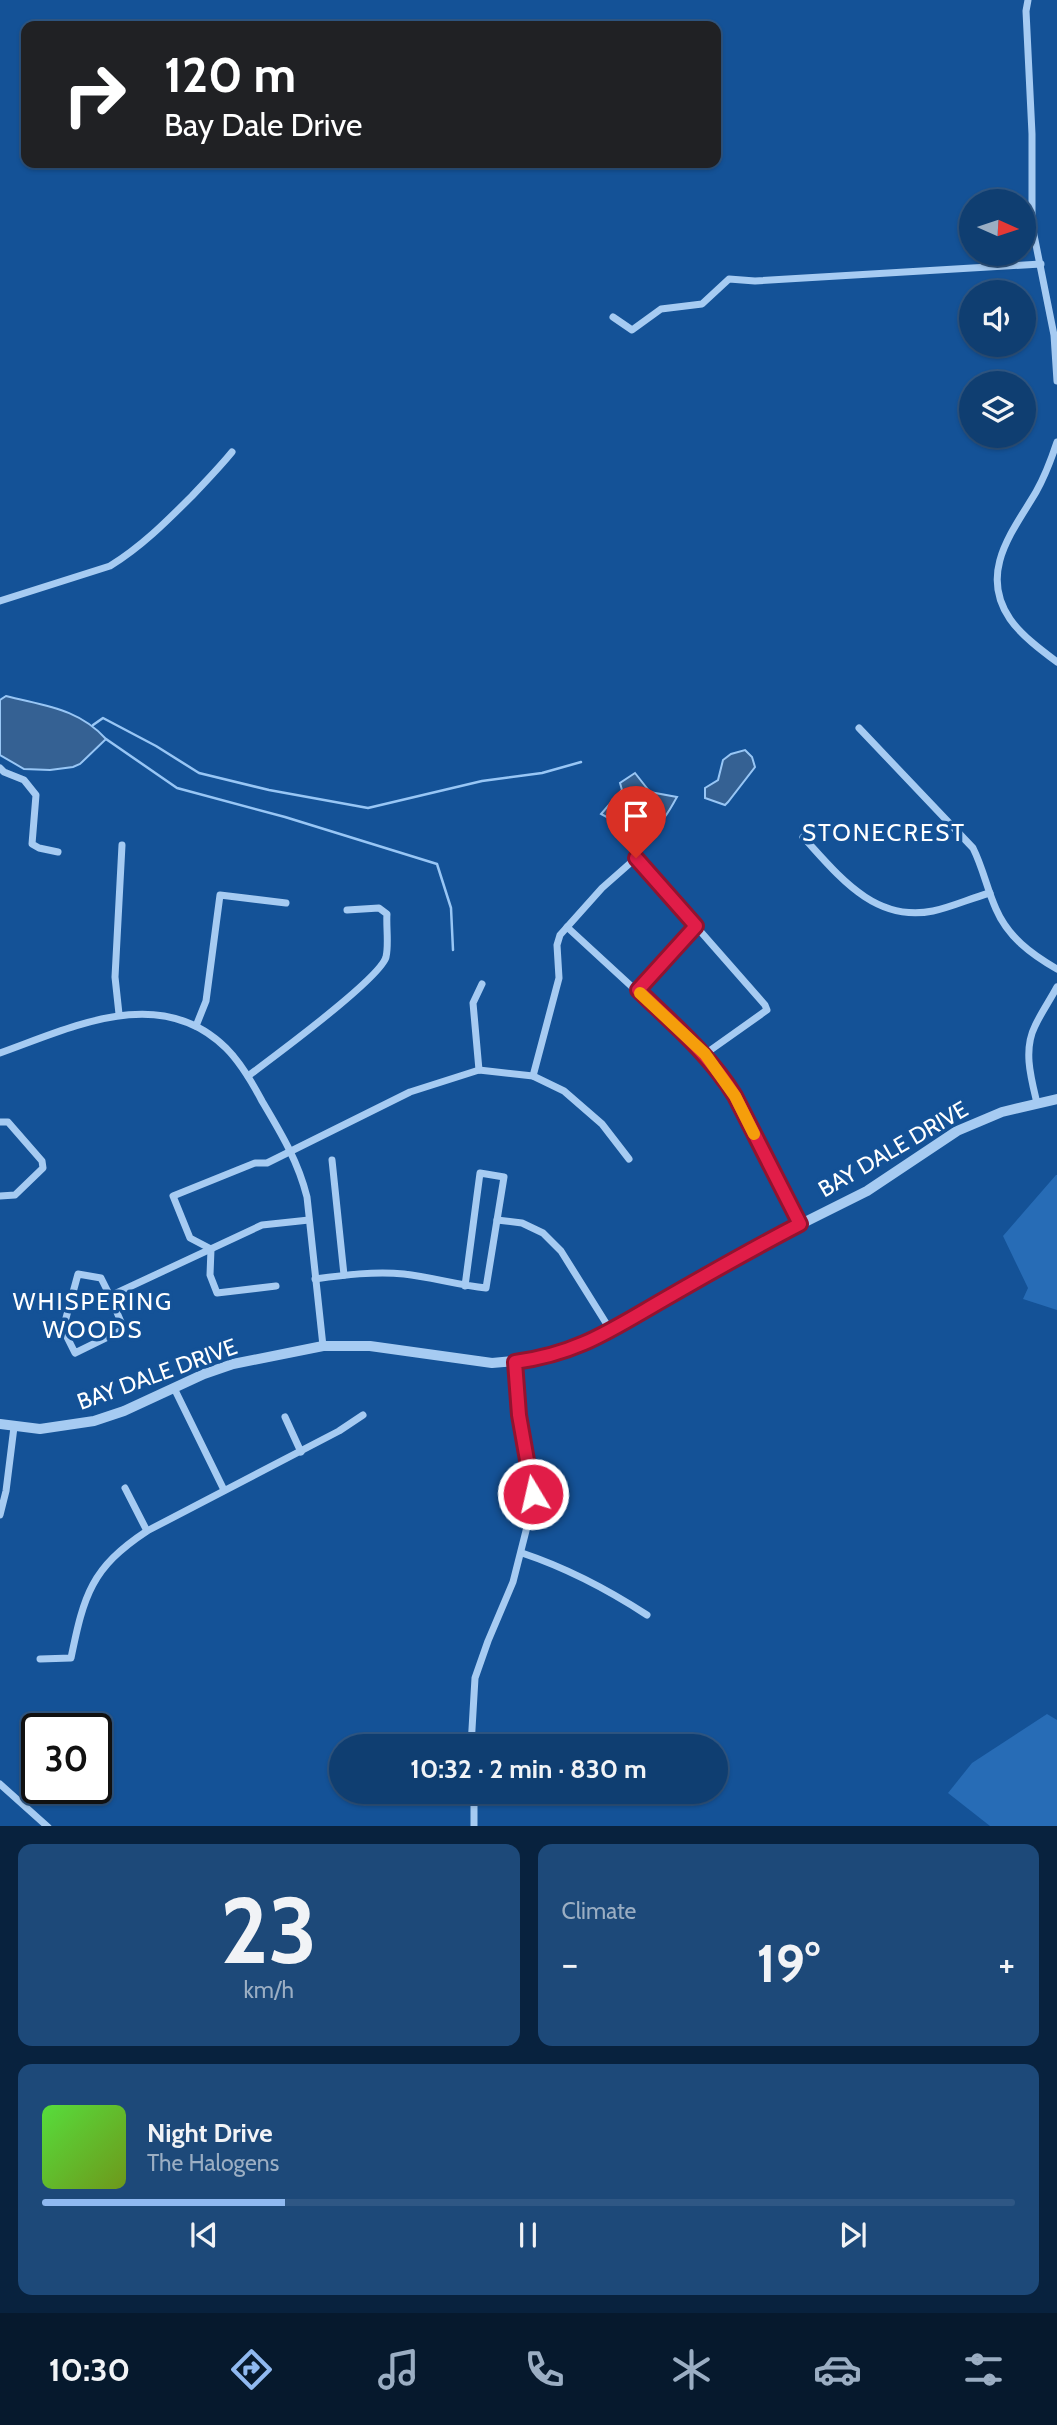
<!DOCTYPE html>
<html lang="en">
<head>
<meta charset="utf-8">
<style>
	body { margin:0; font-family:Cabin,sans-serif; background:#1d4979; color:#f1f3f6; height:100vh; display:flex; flex-direction:column; font-size:26px; white-space:nowrap }
	* { box-sizing:border-box; margin:0 }
	p { font-size:23px; color:#9baec3 }
	.icon { flex:none; width:38px; height:38px; fill:none; stroke:currentColor; stroke-width:2; stroke-linecap:round; stroke-linejoin:round }
	.map { position:relative; height:1826px; overflow:hidden }
	.drawer { display:flex; flex-direction:column; gap:18px; padding:18px; background:#08223e; flex:1 }
	.drawer>* { flex:none }
	.top-card { position:absolute; left:21px; top:21px; width:700px; height:147px; border-radius:14px; box-shadow:0 2px 5px #0004,0 0 0 2px #2f5784; background:#202124; color:#fff; overflow:hidden }
	.needle { width:46px; rotate:93deg }
	.buttons { position:absolute; left:959px; top:189px; display:grid; gap:14px }
	.buttons a { display:grid; place-items:center; width:77px; height:77px; border-radius:50%; background:#0f3e71; box-shadow:0 2px 5px #0004,0 0 0 2px #2f5784; font-size:35px }
	.speed { position:absolute; left:21px; top:1713px; display:flex; gap:14px; font-size:35px; font-weight:700; text-align:center }
	.speed>* { display:grid; place-content:center; width:91px; height:91px; border-radius:50%; background:#0f3e71; box-shadow:0 2px 5px #0004,0 0 0 2px #2f5784; line-height:1 }
	.speed .limit { border:4px solid #111; border-radius:10px; background:#fff; color:#111 }
	.pin { position:absolute; display:grid; place-items:center; width:60px; height:60px; color:#fff; margin:-72px -30px; border-radius:50% 50% 50% 0; rotate:-45deg; box-shadow:0 0 7px #0007 }
	.pin .icon { rotate:45deg }
	.me { position:absolute; width:77px; margin:-38px; rotate:351deg; stroke-linejoin:round; filter:drop-shadow(0 0 5px #0008) }
	.turn { display:flex; align-items:center; gap:24px; height:147px; padding:0 28px; font-size:32px }
	.turn .icon { width:91px; height:91px; stroke-width:2.5 }
	.turn b { display:block; font-size:49px; line-height:60px }
	.big { font-size:52px; font-weight:700; line-height:1.1 }
	.drawer .card { flex:1; display:flex; flex-direction:column; justify-content:center; gap:10px; min-width:0; padding:0 24px; border-radius:14px; background:#1d4979 }
	.drawer .dial { align-items:center; gap:0 }
	.dial b { font-size:91px; line-height:1 }
	.song { display:flex; align-items:center; gap:21px }
	.cover { width:84px; height:84px; border-radius:10px; background:linear-gradient(135deg,hsl(110 70% 55%),hsl(80 70% 35%)) }
	.played { height:7px; border-radius:4px; background:linear-gradient(90deg,#90b9f0 25%,#2f5784 25%) }
	.keys { display:flex; justify-content:space-around; direction:ltr }
	.heat { display:flex; justify-content:space-between; align-items:center; font-size:38px; direction:ltr }
	.drawer .tiles { flex:1; display:grid; gap:18px; grid-template-columns:1fr 1fr }
	.card:last-child { grid-column:span 2 }
	.trip { position:absolute; left:329px; top:1734px; width:399px; height:70px; border-radius:35px; background:#0f3e71; box-shadow:0 2px 5px #0004,0 0 0 2px #2f5784; font-weight:700; line-height:70px; text-align:center }
	.menu { display:flex; height:112px; justify-content:space-around; align-items:center; background:#06192d; color:#9baec3 }
	.menu .icon { width:49px; height:49px }
	.menu .selected { color:#90b9f0 }
	.menu b { font-size:32px; color:#f1f3f6 }
	.map>svg:first-child { display:block }
</style>
</head>
<body>
<div class="map">
<svg width="1057" height="1827" viewBox="0 0 1057 1827">
	<rect width="100%" height="100%" fill="#145297"/>
	<!-- green -->
	<g fill="#276cb6">
		<polygon points="1056,1175 1057,1175 1057,1310 1023,1299 1028,1288 1003,1236"/>
		<polygon points="1047,1714 1057,1720 1057,1826 990,1826 948,1793 972,1763"/>
	</g>
	<!-- water -->
	<g fill="#356193" stroke="#98c6f5" stroke-width="2">
		<path d="M 6,696 C 44,706 78,708 106,739 L 80,764 L 73,767 L 50,770 L 24,769 L 0,755 L 0,700 Z"/>
		<polygon points="745,750 752,757 755,767 728,802 725,805 705,798 705,788 718,780 723,760 731,754"/>
		<path d="M 635,773 L 650,792 L 677,797 C 669,810 661,830 643,829 L 639,824 L 631,823 L 625,827 L 601,814 L 622,790 L 620,783 Z"/>
	</g>
	<g fill="none" stroke-linecap="round" stroke-linejoin="round">
		<!-- stream -->
		<g stroke="#98c6f5" stroke-width="2.5">
			<polyline points="93,725 103,718 156,746 199,773 269,790 368,808 482,781 542,773 581,762"/>
			<polyline points="106,739 177,788 285,817 437,864 451,908 453,950"/>
		</g>
		<!-- minor -->
		<g stroke="#a6cbf2" stroke-width="7">
			<polyline points="1028,0 1026,11 1032,134 1032,225 1054,335 1057,381"/>
			<polyline points="613,317 632,330 661,309 702,304 729,279 755,281 1041,264"/>
			<path d="M 1057,442 C 1051,460 1045,476 1036,492 C 1013,531 978,572 1010,619 C 1021,635 1041,650 1057,662"/>
			<path d="M 0,601 L 110,566 C 141,547 166,522 192,496 C 206,481 219,468 232,452"/>
			<path d="M 859,728 L 973,848 C 983,868 987,889 996,909 C 1008,937 1031,954 1057,969"/>
			<polyline points="0,768 4,772 24,780 36,795 32,844 39,848 58,852"/>
			<path d="M 803,837 C 838,875 874,923 933,911 C 952,907 971,898 990,893"/>
			<polyline points="567,927 705,1054 735,1096 800,1224"/>
			<polyline points="638,990 696,926"/>
			<polyline points="119,1014 115,977 122,845"/>
			<polyline points="196,1026 206,1001 220,895 286,903"/>
			<path d="M 0,1053 C 73,1027 160,983 226,1048 C 241,1063 252,1082 262,1101 C 281,1133 298,1161 307,1197 L 323,1346"/>
			<polyline points="479,1070 473,1003 482,984"/>
			<path d="M 248,1076 C 272,1058 380,979 386,957 C 389,944 386,927 387,914 L 379,908 L 347,910"/>
			<polyline points="533,1076 559,978 557,945 560,935 602,888 636,858 765,1005 767,1010 705,1054"/>
			<path d="M 1037,1103 C 1031,1078 1023,1050 1035,1026 C 1041,1013 1050,1000 1057,987"/>
			<polyline points="0,1122 8,1122 42,1161 43,1168 15,1195 0,1196"/>
			<polyline points="332,1160 344,1275"/>
			<polyline points="497,1220 522,1223 543,1233 561,1251 611,1331"/>
			<polyline points="211,1249 190,1238 173,1196 255,1163 267,1163 410,1092 479,1070 533,1076 564,1091 602,1124 629,1159"/>
			<polyline points="211,1249 210,1275 217,1293 276,1286"/>
			<path d="M 315,1279 C 344,1275 375,1271 404,1274 C 431,1277 458,1285 486,1288 L 504,1177 L 480,1173 L 465,1286"/>
			<polyline points="110,1296 124,1329 75,1353 63,1329 78,1274 101,1278 110,1296 262,1225 309,1220"/>
			<polyline points="174,1388 224,1490"/>
			<polyline points="285,1417 301,1452"/>
			<polyline points="125,1488 147,1531"/>
			<polyline points="0,1515 6,1491 14,1427"/>
			<path d="M 522,1553 C 567,1568 607,1589 647,1615"/>
			<path d="M 40,1659 L 71,1658 C 84,1595 91,1568 147,1531 L 339,1431 L 363,1415"/>
			<polyline points="471,1746 475,1678 488,1641 513,1582 530,1515 533,1494 519,1415 515,1362"/>
			<polyline points="0,1784 48,1827"/>
			<polyline points="474,1827 474,1792"/>
		</g>
		<!-- tertiary -->
		<polyline stroke="#a6cbf2" stroke-width="10" points="0,1424 40,1429 94,1421 124,1411 204,1374 233,1364 323,1346 370,1346 492,1363 536,1359 580,1347 611,1331 757,1246 867,1191 957,1131 1002,1112 1057,1099"/>
	</g>
	<g fill="none" stroke-linecap="round" stroke-linejoin="round">
		<defs>
			<path id="route" d="M 533,1494 L 519,1415 L 515,1362 C 577,1354 611,1330 663,1300 C 708,1274 754,1248 800,1224 L 735,1096 C 709,1054 673,1024 638,990 L 696,926 L 636,858"/>
		</defs>
		<!-- route casing -->
		<use href="#route" stroke="#92132f" stroke-width="18"/>
		<!-- route -->
		<use href="#route" stroke="#e11d48" stroke-width="12"/>
		<!-- slow -->
		<polyline stroke="#f59e0b" stroke-width="12" points="640,993 705,1054 735,1096 754,1134"/>
	</g>
	<g text-anchor="middle" dominant-baseline="central" stroke-width="7" stroke-linejoin="round" paint-order="stroke">
		<!-- street labels -->
		<g font-size="23" fill="#fff" stroke="#145297">
			<text transform="translate(893 1149) rotate(-30)">BAY DALE DRIVE</text>
			<text transform="translate(157 1374) rotate(-20)">BAY DALE DRIVE</text>
		</g>
		<!-- neighbourhood labels -->
		<g font-size="24" letter-spacing="2" fill="#fff" stroke="#145297">
			<text x="884" y="832">STONECREST</text>
			<text x="93" y="1301">WHISPERING<tspan x="93" dy="28">WOODS</tspan></text>
		</g>
	</g>
</svg>
<div class="buttons">
<a><svg class="needle" viewBox="-14 -14 28 28"><path d="M0-13l5 13h-10z" fill="#e53935"/><path d="M0 13l5-13h-10z" fill="#9baec3"/></svg></a>
<a><svg class="icon" aria-label="sound" viewBox="0 0 24 24"><path d="M4 9h4l5-4v14l-5-4H4zM17 9q2 3 0 6"/></svg></a>
<a><svg class="icon" aria-label="layers" viewBox="0 0 24 24"><path d="M12 4l9 5-9 5-9-5zM3 14l9 5 9-5"/></svg></a>
</div>
<div class="speed"><div class="limit">30</div></div>
<div class="pin" style="left:636px;top:858px;background:#d93025"><svg class="icon" aria-label="arrive" viewBox="0 0 24 24"><path d="M6 21V4h12l-3 4 3 4H6"/></svg></div>
<svg class="me" style="left:533px;top:1494px" viewBox="-20 -20 40 40"><circle r="17" fill="#e11d48" stroke="#fff" stroke-width="3"/><path d="M0-11L8 9 0 5-8 9z" fill="#fff"/></svg>
<div class="trip">10:32 · 2 min · 830 m</div>
<div class="top-card">
<div class="turn"><svg class="icon" aria-label="right" viewBox="0 0 24 24"><path d="M7 20v-9h11M14 6l5 5-5 5"/></svg><div><b>120 m</b>Bay Dale Drive</div></div>
</div>
</div>
<section class="drawer">
<div class="tiles">
<div class="card dial"><b>23</b><p>km/h</p></div>
<div class="card"><p>Climate</p>
<div class="heat"><a>−</a><b class="big">19°</b><a>+</a></div>
</div>
<div class="card">
<div class="song"><i class="cover"></i><div><b>Night Drive</b><p>The Halogens</p></div></div>
<div class="played"></div>
<div class="keys"><svg class="icon" aria-label="previous" viewBox="0 0 24 24"><path d="M18 5L8 12l10 7zM5 5v14"/></svg><svg class="icon" aria-label="pause" viewBox="0 0 24 24"><path d="M8 5v14M16 5v14"/></svg><svg class="icon" aria-label="next" viewBox="0 0 24 24"><path d="M6 5l10 7-10 7zM19 5v14"/></svg></div>
</div>
</div>
</section>
<nav class="menu">
<b>10:30</b>
<svg class="icon selected" aria-label="directions" viewBox="0 0 24 24"><path d="M12 3l9 9-9 9-9-9zM9 14v-3h6M13 9l2 2-2 2"/></svg>
<svg class="icon" aria-label="music" viewBox="0 0 24 24"><path d="M9 18V5l10-2v13"/><circle cx="6" cy="18" r="3"/><circle cx="16" cy="16" r="3"/></svg>
<svg class="icon" aria-label="phone" viewBox="0 0 24 24"><path d="M5 4h4l2 5-3 2q2 4 5 5l2-3 5 2v4C11 20 4 13 5 4z"/></svg>
<svg class="icon" aria-label="climate" viewBox="0 0 24 24"><path d="M12 3v18M4 7l16 10M4 17L20 7"/></svg>
<svg class="icon" aria-label="car" viewBox="0 0 24 24"><path d="M5 17H2v-5l4-1 3-4h7l3 4 3 1v5h-3M9 17h6M6 11h13"/><circle cx="7" cy="17" r="2"/><circle cx="17" cy="17" r="2"/></svg>
<svg class="icon" aria-label="filters" viewBox="0 0 24 24"><path d="M4 7h16M4 17h16"/><circle cx="9" cy="7" r="2"/><circle cx="15" cy="17" r="2"/></svg>
</nav>
</body>
</html>
